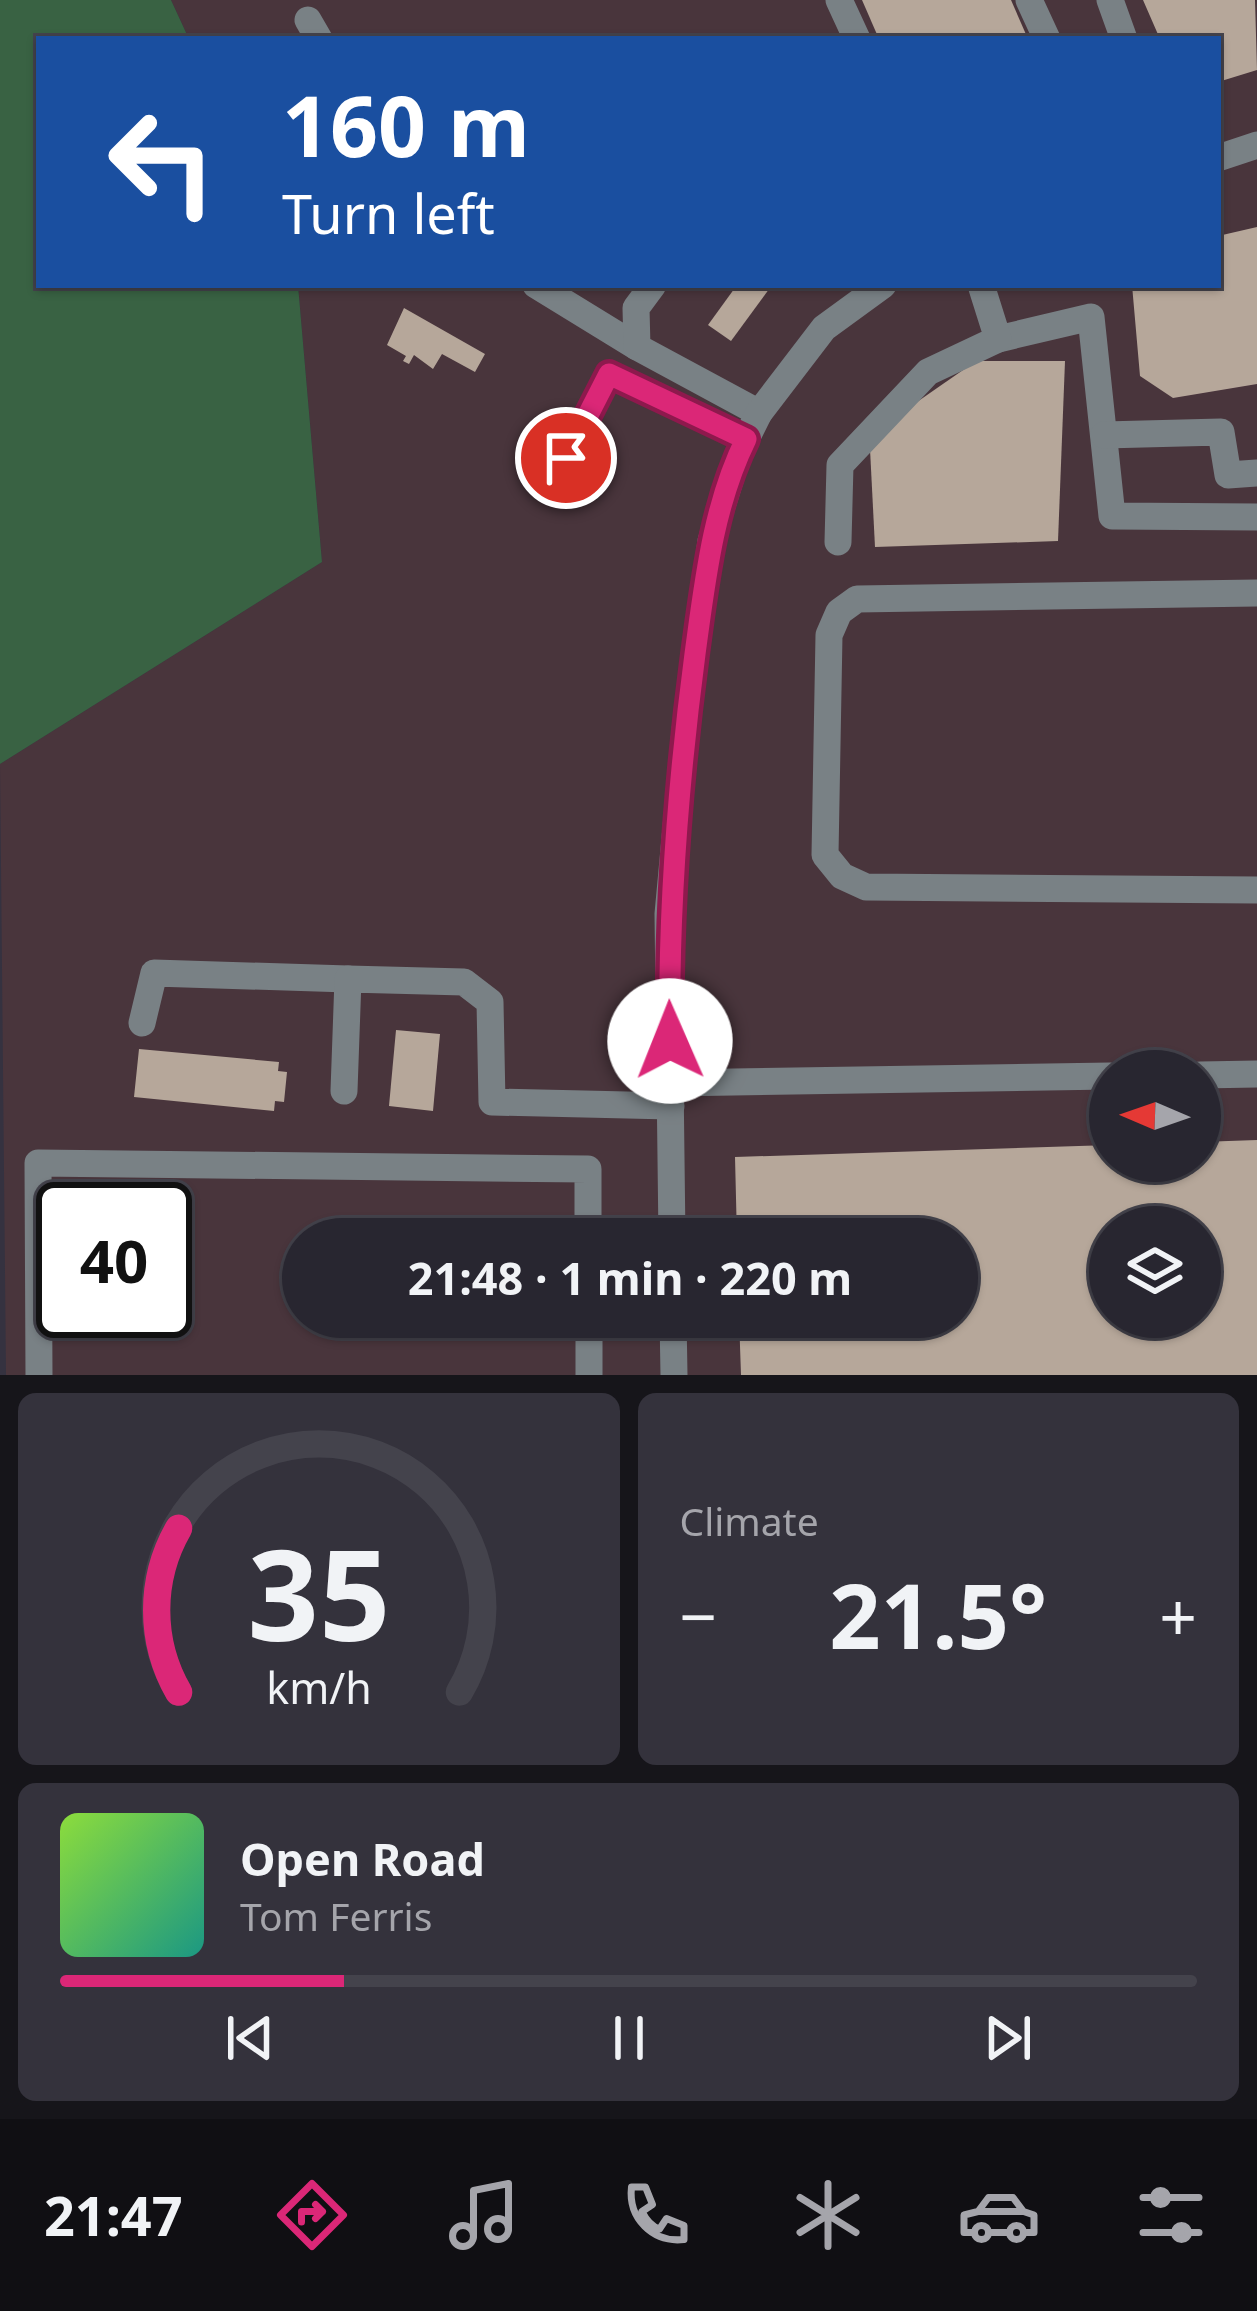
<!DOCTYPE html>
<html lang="en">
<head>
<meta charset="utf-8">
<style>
	body { margin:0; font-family:"Noto Sans",sans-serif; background:#34323c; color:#f1f3f6; height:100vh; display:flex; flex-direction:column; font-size:45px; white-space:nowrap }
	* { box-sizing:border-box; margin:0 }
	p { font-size:39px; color:#a5a5ab }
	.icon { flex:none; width:66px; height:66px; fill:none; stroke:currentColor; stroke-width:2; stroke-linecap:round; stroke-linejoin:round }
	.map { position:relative; height:1375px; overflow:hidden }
	.drawer { display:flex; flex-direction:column; gap:18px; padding:18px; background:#16151a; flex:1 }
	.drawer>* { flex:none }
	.top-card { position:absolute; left:36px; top:36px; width:1185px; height:252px; border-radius:0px; box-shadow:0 3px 9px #0004,0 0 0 3px #44434c; background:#1a4fa0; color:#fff; overflow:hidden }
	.needle { width:78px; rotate:272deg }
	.controls { position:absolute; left:1089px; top:1050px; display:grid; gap:24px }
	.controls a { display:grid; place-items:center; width:132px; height:132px; border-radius:50%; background:#282630; box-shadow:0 3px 9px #0004,0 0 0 3px #44434c; font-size:60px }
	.speed { position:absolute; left:36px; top:1182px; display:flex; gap:24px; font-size:60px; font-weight:700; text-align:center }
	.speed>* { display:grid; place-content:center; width:156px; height:156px; border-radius:50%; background:#282630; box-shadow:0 3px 9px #0004,0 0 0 3px #44434c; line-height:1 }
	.speed .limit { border:6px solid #111; border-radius:18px; background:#fff; color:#111 }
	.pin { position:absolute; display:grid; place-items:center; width:102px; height:102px; color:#fff; margin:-51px; border:6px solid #fff; border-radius:50%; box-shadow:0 3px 12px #0007 }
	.me { position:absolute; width:132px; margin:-66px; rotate:359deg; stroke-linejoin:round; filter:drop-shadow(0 0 9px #0008) }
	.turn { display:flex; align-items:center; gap:42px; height:252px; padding:0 48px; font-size:54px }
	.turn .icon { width:156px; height:156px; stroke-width:2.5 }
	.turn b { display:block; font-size:84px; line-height:102px }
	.big { font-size:90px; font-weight:700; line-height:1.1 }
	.drawer .tile { flex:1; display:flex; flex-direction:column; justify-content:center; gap:18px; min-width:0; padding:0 42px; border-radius:18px; background:#34323c }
	.drawer .dial { align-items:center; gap:0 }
	.dial svg { height:312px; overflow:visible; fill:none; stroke:#44434c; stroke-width:7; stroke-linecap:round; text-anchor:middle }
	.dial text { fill:#f1f3f6; stroke:none }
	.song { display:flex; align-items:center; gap:36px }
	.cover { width:144px; height:144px; border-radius:18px; background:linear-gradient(135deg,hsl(90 70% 55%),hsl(170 70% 35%)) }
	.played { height:12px; border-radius:6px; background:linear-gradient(90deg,#db2777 25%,#44434c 25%) }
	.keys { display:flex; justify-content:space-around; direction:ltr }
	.heat { display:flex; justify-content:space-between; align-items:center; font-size:66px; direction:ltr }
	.drawer .tiles { flex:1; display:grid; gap:18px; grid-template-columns:1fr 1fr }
	.tile:last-child { grid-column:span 2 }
	.trip { position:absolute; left:282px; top:1218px; width:696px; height:120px; border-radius:60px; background:#282630; box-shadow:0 3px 9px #0004,0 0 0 3px #44434c; font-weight:700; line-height:120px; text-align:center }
	.tabs { display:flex; height:192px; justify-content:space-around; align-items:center; background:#100f13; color:#a5a5ab }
	.tabs .icon { width:84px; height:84px }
	.tabs .on { color:#db2777 }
	.tabs b { font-size:54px; color:#f1f3f6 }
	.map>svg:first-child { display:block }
</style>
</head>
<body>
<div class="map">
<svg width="1257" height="1375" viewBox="0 0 1257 1375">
	<rect width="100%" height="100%" fill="#353240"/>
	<!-- industrial -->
	<path fill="#49353c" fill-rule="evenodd" d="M 171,0 L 1257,0 L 1257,1375 L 6,1375 L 0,764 L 322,562 L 298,285 L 1218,285 L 1218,39 L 189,39 ZM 1110,1071 L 1200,1071 L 1200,1161 L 1110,1161 ZM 63,1209 L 165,1209 L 165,1311 L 63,1311 ZM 1110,1227 L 1200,1227 L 1200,1317 L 1110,1317 ZM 303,1239 L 957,1239 L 957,1317 L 303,1317 Z"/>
	<!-- green -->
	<polygon fill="#396243" points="0,0 171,0 189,39 39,39 39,285 298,285 322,562 0,764"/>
	<!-- building -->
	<g fill="#b6a79a" fill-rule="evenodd">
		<polygon points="862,0 1011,0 1028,39 879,39"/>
		<polygon points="1143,0 1255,0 1257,70 1218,82 1218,39 1160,39"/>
		<polygon points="1257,227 1257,384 1173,398 1140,376 1132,285 1218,285 1218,236"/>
		<polygon points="737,285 772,285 731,341 708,325"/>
		<polygon points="404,308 485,354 475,372 442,354 433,369 414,355 409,364 403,361 406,356 387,345"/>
		<polygon points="976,361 1065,361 1058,541 875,547 870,449 917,402"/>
		<polygon points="396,1030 440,1034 433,1111 389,1106"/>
		<polygon points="139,1049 279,1062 278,1071 287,1072 284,1102 275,1101 274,1111 134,1097"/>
		<path d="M 1257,1140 L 1257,1375 L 741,1375 L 739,1317 L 957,1317 L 957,1239 L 737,1239 L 735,1157 L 1110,1145 L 1110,1161 L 1200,1161 L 1200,1142 ZM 1110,1227 L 1200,1227 L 1200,1317 L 1110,1317 Z"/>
	</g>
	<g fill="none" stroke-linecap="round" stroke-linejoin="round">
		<!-- minor -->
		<g stroke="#798185" stroke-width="27">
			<polyline points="839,0 857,39"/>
			<polyline points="1029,0 1047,39"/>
			<polyline points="1110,0 1124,39"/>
			<polyline points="308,20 319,39"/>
			<polyline points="1218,158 1257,145"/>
			<polyline points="536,285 637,347"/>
			<polyline points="653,285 636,308 637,347 759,413"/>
			<polyline points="998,339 1091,317 1112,516 1257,517"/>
			<polyline points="1104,435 1221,432 1228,475 1257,473"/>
			<polyline points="565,458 609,374 745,439"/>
			<polyline points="838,542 840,465 928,372 998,339 981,285"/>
			<polyline points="1257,593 857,599 839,612 829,635 825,855 842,876 866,887 1257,890"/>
			<polyline points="142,1023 154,973 348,979"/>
			<polyline points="1200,1075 1257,1074"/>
			<polyline points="671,1083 1110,1076"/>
			<polyline points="344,1091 348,979 464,982 490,1002 492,1102 671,1106"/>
			<polyline points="672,1239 668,914 685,730 711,541 738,455 759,413 824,328 883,285"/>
			<polyline points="589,1317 589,1375"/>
			<polyline points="673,1317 674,1375"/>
			<polyline points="39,1375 38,1163 588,1169 588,1239"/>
		</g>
	</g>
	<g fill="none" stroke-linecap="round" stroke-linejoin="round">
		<defs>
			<path id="route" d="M 566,458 L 609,374 L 746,439 C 713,506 705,581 695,654 C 678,783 668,911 670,1041"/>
		</defs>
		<!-- route casing -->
		<use href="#route" stroke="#8e194d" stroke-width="30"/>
		<!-- route -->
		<use href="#route" stroke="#db2777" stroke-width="21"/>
	</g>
</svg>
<div class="controls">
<a><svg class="needle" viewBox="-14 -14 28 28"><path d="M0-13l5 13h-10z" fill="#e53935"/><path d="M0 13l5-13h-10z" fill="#a5a5ab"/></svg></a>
<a><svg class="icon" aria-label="layers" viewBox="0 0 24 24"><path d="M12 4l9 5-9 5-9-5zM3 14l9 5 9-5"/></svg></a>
</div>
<div class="speed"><div class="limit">40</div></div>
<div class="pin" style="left:566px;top:458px;background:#d93025"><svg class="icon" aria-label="arrive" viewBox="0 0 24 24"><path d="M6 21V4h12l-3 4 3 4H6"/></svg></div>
<svg class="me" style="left:670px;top:1041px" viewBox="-20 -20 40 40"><circle r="19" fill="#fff"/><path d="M0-13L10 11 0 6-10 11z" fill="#db2777"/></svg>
<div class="trip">21:48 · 1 min · 220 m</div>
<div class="top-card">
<div class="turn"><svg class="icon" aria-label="left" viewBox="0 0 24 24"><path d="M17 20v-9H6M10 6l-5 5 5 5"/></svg><div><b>160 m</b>Turn left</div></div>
</div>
</div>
<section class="drawer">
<div class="tiles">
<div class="tile dial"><svg viewBox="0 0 100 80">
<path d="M14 69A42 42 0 1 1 86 69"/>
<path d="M14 69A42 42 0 0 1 14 27" stroke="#db2777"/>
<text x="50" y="56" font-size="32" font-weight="700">35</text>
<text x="50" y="72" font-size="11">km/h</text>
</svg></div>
<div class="tile"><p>Climate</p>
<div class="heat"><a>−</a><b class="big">21.5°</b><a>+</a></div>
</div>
<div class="tile">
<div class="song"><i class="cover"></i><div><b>Open Road</b><p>Tom Ferris</p></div></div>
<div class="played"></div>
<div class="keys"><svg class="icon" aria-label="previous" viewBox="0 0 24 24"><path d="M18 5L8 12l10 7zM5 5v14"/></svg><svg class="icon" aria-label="pause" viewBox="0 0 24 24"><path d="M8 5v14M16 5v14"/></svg><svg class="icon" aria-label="next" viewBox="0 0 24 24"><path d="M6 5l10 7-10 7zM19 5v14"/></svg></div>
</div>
</div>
</section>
<nav class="tabs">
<b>21:47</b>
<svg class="icon on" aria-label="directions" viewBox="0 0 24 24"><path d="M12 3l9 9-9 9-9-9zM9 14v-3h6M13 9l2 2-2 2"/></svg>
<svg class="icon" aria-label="music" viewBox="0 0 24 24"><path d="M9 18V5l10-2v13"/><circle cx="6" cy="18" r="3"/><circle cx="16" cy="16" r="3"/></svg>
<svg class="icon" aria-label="phone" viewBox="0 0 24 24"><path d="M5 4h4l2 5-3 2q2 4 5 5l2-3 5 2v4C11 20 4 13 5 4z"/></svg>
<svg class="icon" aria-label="climate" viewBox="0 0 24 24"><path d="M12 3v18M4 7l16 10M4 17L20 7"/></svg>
<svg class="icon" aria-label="car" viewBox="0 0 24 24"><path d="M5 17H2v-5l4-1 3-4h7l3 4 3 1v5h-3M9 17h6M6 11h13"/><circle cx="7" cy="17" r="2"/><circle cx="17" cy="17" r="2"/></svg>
<svg class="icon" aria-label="filters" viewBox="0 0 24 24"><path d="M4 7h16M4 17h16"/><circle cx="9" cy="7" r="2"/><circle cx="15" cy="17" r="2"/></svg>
</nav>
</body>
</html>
